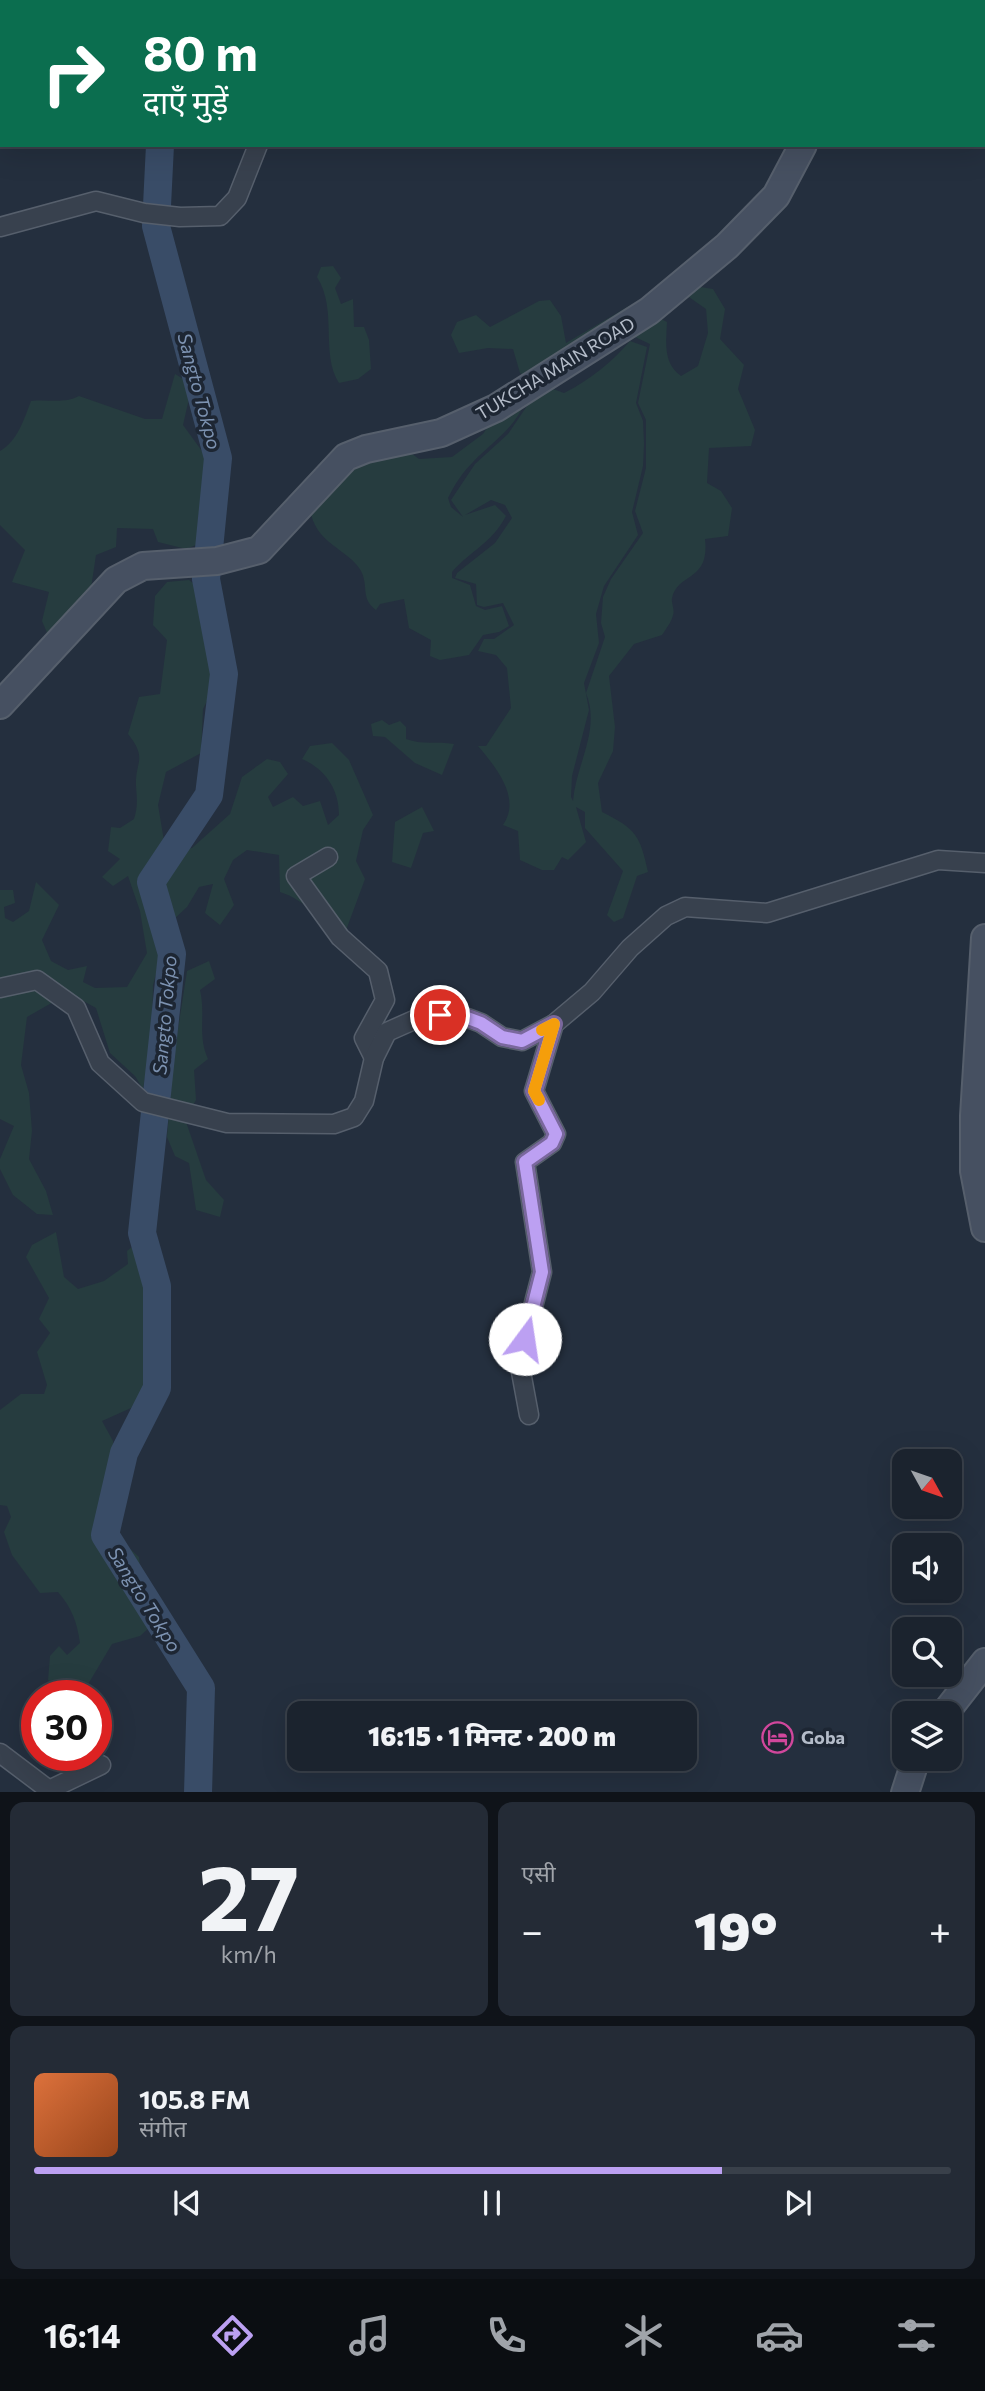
<!DOCTYPE html>
<html lang="hi">
<head>
<meta charset="utf-8">
<style>
	body { margin:0; font-family:Commissioner,"Noto Sans Devanagari",sans-serif; background:#242b36; color:#f1f3f6; height:100vh; display:flex; flex-direction:column; font-size:26px; white-space:nowrap }
	* { box-sizing:border-box; margin:0 }
	p { font-size:23px; color:#a0a4aa }
	.icon { flex:none; width:38px; height:38px; fill:none; stroke:currentColor; stroke-width:2; stroke-linecap:round; stroke-linejoin:round }
	.map { position:relative; height:1792px; overflow:hidden }
	.drawer { display:flex; flex-direction:column; gap:10px; padding:10px; background:#0f1319; flex:1 }
	.drawer>* { flex:none }
	.hud { position:absolute; left:0px; top:0px; width:985px; height:147px; box-shadow:0 7px 28px #0002,0 0 0 2px #39404a; background:#0b6e4f; color:#fff; overflow:hidden }
	.needle { width:46px; rotate:130deg }
	.tools { position:absolute; left:892px; top:1449px; display:grid; gap:14px }
	.tools a { display:grid; place-items:center; width:70px; height:70px; border-radius:14px; background:#1b232e; box-shadow:0 7px 28px #0002,0 0 0 2px #39404a; font-size:35px }
	.speed { position:absolute; left:21px; top:1680px; display:flex; gap:14px; font-size:35px; font-weight:700; text-align:center }
	.speed>* { display:grid; place-content:center; width:91px; height:91px; border-radius:50%; background:#1b232e; box-shadow:0 7px 28px #0002,0 0 0 2px #39404a; line-height:1 }
	.speed .limit { border:10px solid #d22; background:#fff; color:#111 }
	.pin { position:absolute; display:grid; place-items:center; width:60px; height:60px; color:#fff; margin:-30px; border:4px solid #fff; border-radius:50%; box-shadow:0 2px 7px #0007 }
	.me { position:absolute; width:77px; margin:-38px; rotate:14deg; stroke-linejoin:round; filter:drop-shadow(0 0 5px #0008) }
	.turn { display:flex; align-items:center; gap:24px; height:147px; padding:0 28px; font-size:32px }
	.turn .icon { width:91px; height:91px; stroke-width:2.5 }
	.turn b { display:block; font-size:49px; line-height:60px }
	.big { font-size:52px; font-weight:800; line-height:1.1 }
	.drawer .widget { flex:1; display:flex; flex-direction:column; justify-content:center; gap:10px; min-width:0; padding:0 24px; border-radius:14px; background:#242b36 }
	.drawer .dial { align-items:center; gap:0 }
	.dial b { font-size:91px; line-height:1 }
	.song { display:flex; align-items:center; gap:21px }
	.cover { width:84px; height:84px; border-radius:10px; background:linear-gradient(135deg,hsl(20 70% 55%),hsl(20 70% 35%)) }
	.played { height:7px; border-radius:4px; background:linear-gradient(90deg,#bca0f2 75%,#39404a 75%) }
	.keys { display:flex; justify-content:space-around; direction:ltr }
	.heat { display:flex; justify-content:space-between; align-items:center; font-size:38px; direction:ltr }
	.drawer .tiles { flex:1; display:grid; gap:10px; grid-template-columns:1fr 1fr }
	.widget:last-child { grid-column:span 2 }
	.trip { position:absolute; left:287px; top:1701px; width:410px; height:70px; border-radius:14px; background:#1b232e; box-shadow:0 7px 28px #0002,0 0 0 2px #39404a; font-weight:800; line-height:70px; text-align:center }
	.dock { display:flex; height:112px; justify-content:space-around; align-items:center; background:#0b0e12; color:#a0a4aa }
	.dock .icon { width:49px; height:49px }
	.dock .current { color:#bca0f2 }
	.dock b { font-size:32px; color:#f1f3f6 }
	.map>svg:first-child { display:block }
</style>
</head>
<body>
<div class="map">
<svg width="985" height="1793" viewBox="0 0 985 1793">
	<rect width="100%" height="100%" fill="#242f3e"/>
	<!-- green -->
	<g fill="#263c3f">
		<rect x="528" y="0" width="219" height="2"/>
		<path d="M 333,266 L 341,278 L 335,288 L 341,304 L 353,299 L 354,327 L 364,327 L 369,340 L 371,369 L 358,379 L 339,383 C 320,353 338,310 317,277 L 321,267 Z"/>
		<path d="M 694,286 L 713,289 L 725,309 L 720,339 L 744,365 L 738,389 L 755,430 L 751,446 L 709,448 L 707,483 L 721,491 L 732,508 L 728,536 L 705,539 C 710,582 678,572 672,598 C 671,603 675,610 673,615 C 672,621 666,629 662,635 L 634,644 L 609,676 L 615,727 L 613,751 L 598,783 L 602,812 C 636,829 640,835 648,872 L 637,876 L 623,918 L 614,922 L 607,915 L 623,871 L 585,828 L 585,812 L 576,807 L 586,842 L 568,860 L 562,857 L 554,870 L 542,870 L 520,860 L 518,831 L 503,825 C 522,798 495,766 478,746 L 486,746 L 511,708 L 507,668 L 496,655 L 478,651 L 484,639 L 494,639 L 514,625 L 503,603 L 484,607 L 477,605 L 476,584 L 455,578 L 457,573 L 495,543 L 512,518 L 505,505 L 491,500 L 465,515 L 495,505 L 506,516 C 491,544 471,550 452,572 L 452,578 L 470,585 L 476,606 L 485,610 L 502,606 L 509,626 L 499,632 L 483,635 L 469,655 L 440,660 L 430,656 L 431,640 L 409,628 L 404,599 L 380,604 L 376,610 C 360,598 369,586 361,571 C 349,549 314,544 310,508 C 341,476 363,459 407,450 L 419,459 L 452,457 L 483,434 L 496,414 L 525,400 C 518,426 491,443 473,462 C 462,473 455,484 448,498 L 451,507 L 463,517 L 451,500 L 475,464 L 508,434 L 531,400 L 553,389 L 564,393 C 590,380 612,362 630,341 L 647,347 L 636,403 L 643,421 L 644,444 L 643,466 L 632,512 L 638,535 L 604,586 L 596,614 L 599,643 L 584,683 L 589,710 L 572,776 L 571,797 L 573,801 C 576,764 601,730 586,693 L 605,637 L 601,623 L 603,597 L 611,579 L 643,533 L 635,511 L 646,468 L 646,420 L 638,403 L 650,344 L 635,337 L 640,324 L 659,318 L 667,322 C 666,343 663,363 681,376 L 698,366 L 708,333 L 706,309 L 686,295 Z"/>
		<polygon points="550,300 561,316 566,343 629,306 637,310 531,379 520,373 513,349 488,348 459,353 451,335 457,322 476,315 490,327 539,301"/>
		<path d="M 175,374 L 185,380 L 191,390 L 183,425 L 207,458 L 198,520 L 206,541 L 186,549 L 158,542 L 153,529 L 117,528 L 116,547 L 96,555 L 90,595 L 48,635 L 42,621 L 49,592 L 12,582 L 25,550 L 0,525 L 0,451 C 18,441 24,419 31,401 C 49,399 64,404 79,396 L 145,419 L 162,419 Z"/>
		<path d="M 189,580 L 202,590 L 211,640 L 214,687 L 203,709 L 201,753 L 166,772 L 158,805 L 164,841 L 182,849 L 192,848 L 230,814 L 242,777 L 267,759 L 280,762 L 288,774 L 268,797 L 273,807 L 293,797 L 303,806 L 320,801 L 328,825 L 339,815 C 339,789 325,769 302,759 L 310,746 L 332,743 L 349,760 L 373,815 L 363,830 L 356,861 L 365,879 L 345,933 C 320,922 306,900 280,892 L 279,855 L 247,850 L 233,860 L 224,879 L 234,905 L 220,925 L 205,913 L 213,884 L 199,887 L 187,907 L 159,933 L 161,956 L 153,985 L 152,1037 L 143,1089 L 135,1076 L 110,1053 L 96,1008 L 69,993 L 27,1017 L 21,1065 L 29,1093 L 32,1131 L 29,1159 L 46,1191 L 53,1215 L 37,1214 L 13,1195 L 0,1169 L 0,1159 L 14,1126 L 0,1119 L 0,890 L 13,890 L 15,903 L 4,907 L 5,918 L 13,922 L 29,911 L 36,882 L 59,905 L 42,940 L 51,961 L 68,970 L 87,966 L 83,982 L 95,988 L 127,987 L 147,953 L 140,911 L 128,876 L 113,886 L 102,877 L 120,859 L 108,851 L 111,827 L 120,828 L 134,819 C 138,806 137,799 136,786 C 135,761 148,759 128,734 L 139,697 L 160,694 L 167,640 L 153,625 L 155,596 L 167,582 Z"/>
		<path d="M 382,720 L 389,725 L 400,721 L 406,727 L 406,739 C 422,745 438,741 454,744 L 442,775 L 415,763 L 385,737 L 373,736 L 371,724 Z"/>
		<polygon points="422,807 434,831 423,833 411,868 392,862 395,822"/>
		<path d="M 209,961 L 215,979 L 200,990 C 206,1016 197,1034 208,1059 L 194,1070 L 196,1100 L 185,1119 L 206,1180 L 224,1200 L 220,1217 L 196,1210 L 189,1163 L 175,1156 L 167,1137 L 174,1055 L 187,971 Z"/>
		<path d="M 56,1232 L 64,1277 L 78,1289 L 104,1281 L 128,1264 L 127,1251 L 132,1247 L 149,1282 L 151,1378 L 131,1408 L 102,1421 L 113,1441 L 113,1467 L 97,1517 L 96,1542 L 118,1538 L 139,1557 L 141,1575 L 164,1614 L 140,1636 L 112,1644 L 87,1686 L 65,1692 L 48,1680 L 50,1656 L 59,1646 L 67,1655 L 80,1643 C 77,1622 72,1608 58,1592 L 40,1593 L 12,1555 L 4,1532 L 11,1517 L 7,1506 L 0,1505 L 0,1410 L 21,1394 L 44,1394 L 47,1385 L 37,1352 L 50,1333 L 39,1319 L 49,1298 L 26,1257 L 32,1245 Z"/>
	</g>
	<g fill="none" stroke-linecap="round" stroke-linejoin="round">
		<!-- river -->
		<g stroke="#394c67" stroke-width="28">
			<polyline points="137,0 137,2"/>
			<polyline points="160,145 156,226 218,458 206,579 224,674 209,795 151,882 172,954 142,1233 157,1286 157,1388 124,1453 105,1535 201,1688 198,1793"/>
		</g>
		<defs>
			<g id="street">
				<polyline points="306,2 307,0"/>
				<polyline points="0,227 96,201 144,213 180,217 220,216 237,198 258,145"/>
				<polyline points="328,857 296,876 340,937 378,971 385,1000 364,1038 374,1058"/>
				<polyline points="0,988 37,980 76,1008 100,1063 143,1102 227,1123 334,1124 354,1117 364,1101 374,1058 387,1032 423,1016 457,1014 481,1023 502,1037 522,1041 554,1024 592,992 630,948 666,916 685,907 767,913 938,860 985,863"/>
				<polyline points="529,1415 519,1361 542,1272 525,1162 552,1143 556,1134 534,1091 554,1024"/>
				<polyline points="0,1753 49,1790 101,1765"/>
			</g>
			<g id="secondary">
				<polyline points="940,0 941,2"/>
				<polyline points="839,2 839,0"/>
				<polyline points="984,86 985,89"/>
				<polyline points="0,705 116,580 143,566 217,561 259,550 346,457 366,449 441,433 496,408 649,311 727,246 776,196 803,145"/>
				<polyline points="985,938 974,1116 974,1171 985,1228"/>
				<polyline points="945,1713 985,1662"/>
				<polyline points="905,1793 916,1759"/>
			</g>
		</defs>
		<!-- street casing -->
		<use href="#street" stroke="#565f6c" stroke-width="21"/>
		<!-- secondary casing -->
		<use href="#secondary" stroke="#565f6c" stroke-width="30"/>
		<!-- street -->
		<use href="#street" stroke="#38414e" stroke-width="18"/>
		<!-- secondary -->
		<use href="#secondary" stroke="#465061" stroke-width="26"/>
	</g>
	<g fill="none" stroke-linecap="round" stroke-linejoin="round">
		<defs>
			<polyline id="route" points="440,1015 457,1014 481,1023 502,1037 522,1041 554,1024 534,1091 556,1134 552,1143 525,1162 542,1272 525,1339"/>
		</defs>
		<!-- route casing -->
		<use href="#route" stroke="#7a689d" stroke-width="18"/>
		<!-- route -->
		<use href="#route" stroke="#bca0f2" stroke-width="12"/>
		<!-- slow -->
		<polyline stroke="#f59e0b" stroke-width="12" points="539,1100 534,1091 554,1024 542,1030"/>
	</g>
	<!-- icons -->
	<defs>
		<symbol id="hotel-ring" viewBox="-11 -11 22 22"><circle r="9.5" fill="#1d2633" stroke="#d1479c" stroke-width="1.5"/><path d="M-6-4.5h1.5V1H6V5H4.5V3h-9V5H-6ZM-4 0a1.8 1.8 0 1 1 3.6 0ZM.5 0V-2.5h3Q6-2.5 6 0Z" fill="#d1479c"/></symbol>
	</defs>
	<g fill-rule="evenodd">
		<use href="#hotel-ring" x="760" y="1720" width="35" height="35"/>
	</g>
	<g text-anchor="middle" dominant-baseline="central" stroke-width="7" stroke-linejoin="round" paint-order="stroke">
		<!-- street labels -->
		<g font-size="18" fill="#b4bcc9" stroke="#1d2633">
			<text transform="translate(555 368) rotate(-31)">TUKCHA MAIN ROAD</text>
		</g>
		<!-- poi labels -->
		<g font-size="18" font-weight="bold" fill="#b4bcc9" stroke="#1d2633" text-anchor="start">
			<text x="801" y="1737">Goba</text>
		</g>
		<!-- water labels -->
		<g font-size="19" font-style="italic" fill="#7c92b1" stroke="#1d2633">
			<text transform="translate(200 391) rotate(75)">Sangto Tokpo</text>
			<text transform="translate(164 1015) rotate(-85)">Sangto Tokpo</text>
			<text transform="translate(145 1599) rotate(58)">Sangto Tokpo</text>
		</g>
	</g>
</svg>
<div class="tools">
<a><svg class="needle" viewBox="-14 -14 28 28"><path d="M0-13l5 13h-10z" fill="#e53935"/><path d="M0 13l5-13h-10z" fill="#a0a4aa"/></svg></a>
<a><svg class="icon" aria-label="sound" viewBox="0 0 24 24"><path d="M4 9h4l5-4v14l-5-4H4zM17 9q2 3 0 6"/></svg></a>
<a><svg class="icon" aria-label="search" viewBox="0 0 24 24"><circle cx="10" cy="10" r="6"/><path d="M15 15l6 6"/></svg></a>
<a><svg class="icon" aria-label="layers" viewBox="0 0 24 24"><path d="M12 4l9 5-9 5-9-5zM3 14l9 5 9-5"/></svg></a>
</div>
<div class="speed"><div class="limit">30</div></div>
<div class="pin" style="left:440px;top:1015px;background:#d93025"><svg class="icon" aria-label="arrive" viewBox="0 0 24 24"><path d="M6 21V4h12l-3 4 3 4H6"/></svg></div>
<svg class="me" style="left:525px;top:1339px" viewBox="-20 -20 40 40"><circle r="19" fill="#fff"/><path d="M0-13L10 11 0 6-10 11z" fill="#bca0f2"/></svg>
<div class="trip">16:15 · 1 मिनट · 200 m</div>
<div class="hud">
<div class="turn"><svg class="icon" aria-label="right" viewBox="0 0 24 24"><path d="M7 20v-9h11M14 6l5 5-5 5"/></svg><div><b>80 m</b>दाएँ मुड़ें</div></div>
</div>
</div>
<section class="drawer">
<div class="tiles">
<div class="widget dial"><b>27</b><p>km/h</p></div>
<div class="widget"><p>एसी</p>
<div class="heat"><a>−</a><b class="big">19°</b><a>+</a></div>
</div>
<div class="widget">
<div class="song"><i class="cover"></i><div><b>105.8 FM</b><p>संगीत</p></div></div>
<div class="played"></div>
<div class="keys"><svg class="icon" aria-label="previous" viewBox="0 0 24 24"><path d="M18 5L8 12l10 7zM5 5v14"/></svg><svg class="icon" aria-label="pause" viewBox="0 0 24 24"><path d="M8 5v14M16 5v14"/></svg><svg class="icon" aria-label="next" viewBox="0 0 24 24"><path d="M6 5l10 7-10 7zM19 5v14"/></svg></div>
</div>
</div>
</section>
<nav class="dock">
<b>16:14</b>
<svg class="icon current" aria-label="directions" viewBox="0 0 24 24"><path d="M12 3l9 9-9 9-9-9zM9 14v-3h6M13 9l2 2-2 2"/></svg>
<svg class="icon" aria-label="music" viewBox="0 0 24 24"><path d="M9 18V5l10-2v13"/><circle cx="6" cy="18" r="3"/><circle cx="16" cy="16" r="3"/></svg>
<svg class="icon" aria-label="phone" viewBox="0 0 24 24"><path d="M5 4h4l2 5-3 2q2 4 5 5l2-3 5 2v4C11 20 4 13 5 4z"/></svg>
<svg class="icon" aria-label="climate" viewBox="0 0 24 24"><path d="M12 3v18M4 7l16 10M4 17L20 7"/></svg>
<svg class="icon" aria-label="car" viewBox="0 0 24 24"><path d="M5 17H2v-5l4-1 3-4h7l3 4 3 1v5h-3M9 17h6M6 11h13"/><circle cx="7" cy="17" r="2"/><circle cx="17" cy="17" r="2"/></svg>
<svg class="icon" aria-label="filters" viewBox="0 0 24 24"><path d="M4 7h16M4 17h16"/><circle cx="9" cy="7" r="2"/><circle cx="15" cy="17" r="2"/></svg>
</nav>
</body>
</html>
